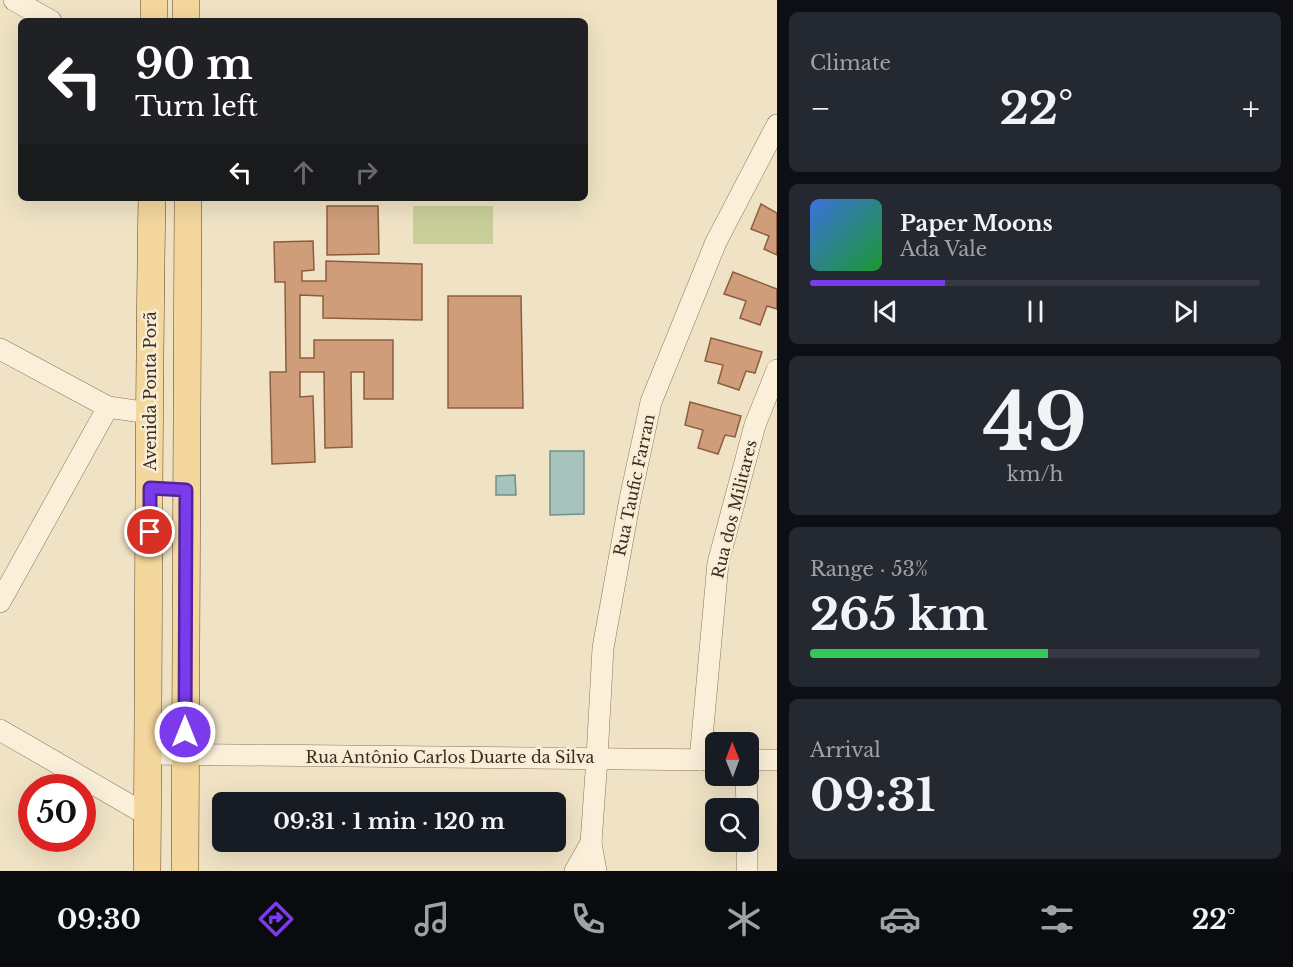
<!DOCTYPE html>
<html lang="en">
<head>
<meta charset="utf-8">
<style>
	body { margin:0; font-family:"Libre Baskerville",serif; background:#242831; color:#f1f3f6; height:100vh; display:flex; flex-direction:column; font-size:22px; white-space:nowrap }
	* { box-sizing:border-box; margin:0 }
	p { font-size:20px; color:#9ea1a6 }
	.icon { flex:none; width:33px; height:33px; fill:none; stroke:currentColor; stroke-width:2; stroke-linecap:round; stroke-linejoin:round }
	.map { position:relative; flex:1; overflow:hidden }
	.side { display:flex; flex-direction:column; gap:12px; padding:12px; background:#0d0f14; width:516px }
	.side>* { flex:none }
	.top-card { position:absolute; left:18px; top:18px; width:570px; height:183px; border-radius:9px; box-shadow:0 6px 24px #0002; background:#202124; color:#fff; overflow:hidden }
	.needle { width:39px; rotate:359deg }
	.fabs { position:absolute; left:705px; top:732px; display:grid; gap:12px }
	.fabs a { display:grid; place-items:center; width:54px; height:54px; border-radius:9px; background:#171b24; box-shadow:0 6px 24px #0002; font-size:30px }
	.speed { position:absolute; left:18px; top:774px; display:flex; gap:12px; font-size:30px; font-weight:700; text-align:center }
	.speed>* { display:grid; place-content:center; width:78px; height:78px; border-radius:50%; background:#171b24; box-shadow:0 6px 24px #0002; line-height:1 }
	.speed .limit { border:9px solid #d22; background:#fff; color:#111 }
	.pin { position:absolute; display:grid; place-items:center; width:51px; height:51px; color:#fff; margin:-26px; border:3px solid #fff; border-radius:50%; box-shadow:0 2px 6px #0007 }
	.me { position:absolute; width:66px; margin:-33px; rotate:0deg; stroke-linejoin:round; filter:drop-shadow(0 0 4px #0008) }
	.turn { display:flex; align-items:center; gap:21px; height:126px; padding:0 18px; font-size:27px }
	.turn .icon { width:78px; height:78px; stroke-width:2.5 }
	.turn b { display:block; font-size:42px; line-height:51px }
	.lanes { display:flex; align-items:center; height:57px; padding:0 18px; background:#0003; justify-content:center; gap:30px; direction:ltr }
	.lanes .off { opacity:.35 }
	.big { font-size:45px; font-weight:700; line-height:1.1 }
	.side .card { flex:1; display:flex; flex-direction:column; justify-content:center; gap:9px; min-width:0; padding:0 21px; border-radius:9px; background:#242831 }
	.side .dial { align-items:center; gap:0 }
	.dial b { font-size:78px; line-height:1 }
	.song { display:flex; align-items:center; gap:18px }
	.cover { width:72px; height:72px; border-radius:9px; background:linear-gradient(135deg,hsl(220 70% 55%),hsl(130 70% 35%)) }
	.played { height:6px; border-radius:3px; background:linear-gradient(90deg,#7c3aed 30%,#363941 30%) }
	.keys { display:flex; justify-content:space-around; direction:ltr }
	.heat { display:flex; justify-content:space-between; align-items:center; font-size:33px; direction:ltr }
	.charge { height:9px; border-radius:4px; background:linear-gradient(90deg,#34c759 53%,#363941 0) }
	.trip { position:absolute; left:212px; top:792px; width:354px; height:60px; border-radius:9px; background:#171b24; box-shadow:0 6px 24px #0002; font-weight:700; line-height:60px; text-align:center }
	.tab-bar { display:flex; height:96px; justify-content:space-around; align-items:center; background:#090b0e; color:#9ea1a6 }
	.tab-bar .icon { width:42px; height:42px }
	.tab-bar .current { color:#7c3aed }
	.tab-bar b { font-size:27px; color:#f1f3f6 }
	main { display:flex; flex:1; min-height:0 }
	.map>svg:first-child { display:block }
</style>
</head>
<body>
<main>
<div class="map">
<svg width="777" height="871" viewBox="0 0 777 871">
	<rect width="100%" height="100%" fill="#f0e3c5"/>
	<!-- green -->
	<rect fill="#c9cf99" x="413" y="206" width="80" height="38"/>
	<!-- water -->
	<g fill="#a7c3bb" stroke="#6d9288" stroke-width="1.5">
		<polygon points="550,451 584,451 584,514 550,515"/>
		<polygon points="515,475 516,495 496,495 496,476"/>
	</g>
	<!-- building -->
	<g fill="#cf9d7a" stroke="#8c5d3f" stroke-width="1.5">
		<polygon points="761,204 777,213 777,255 764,249 769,236 751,229"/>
		<polygon points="327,206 378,206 379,254 327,255"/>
		<polygon points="313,241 314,270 302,271 302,281 326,281 326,261 422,264 422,320 323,318 323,296 300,295 300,358 314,358 314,340 393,340 393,399 364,399 364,372 351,372 352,447 325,448 324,372 300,372 300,397 313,396 315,462 272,464 270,372 286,372 285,282 275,282 274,242"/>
		<polygon points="733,272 777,289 777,309 767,306 760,325 740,318 746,301 724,294"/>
		<polygon points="448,296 521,296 523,408 448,408"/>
		<polygon points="711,338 762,352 755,373 746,371 739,390 718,383 723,365 705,361"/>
		<polygon points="690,402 741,416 735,437 725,435 718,454 698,448 703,430 685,425"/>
	</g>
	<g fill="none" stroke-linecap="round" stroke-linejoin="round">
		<defs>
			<g id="minor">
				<polyline points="14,0 51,21"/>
				<polyline points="0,349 108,407"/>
				<polyline points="0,602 108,407 149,413"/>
				<polyline points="0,730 147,815"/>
				<polyline points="148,754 716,760"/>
				<polyline points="700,760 718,563 755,425 777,370"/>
				<polyline points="748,760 777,760"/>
				<polyline points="746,776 747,808"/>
				<polyline points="747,842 747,871"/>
				<polyline points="575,871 591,843"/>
				<polyline points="596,871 591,843 597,758 603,648 630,499 651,402 716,242 777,125"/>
			</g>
			<g id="major">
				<polyline points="186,0 186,21"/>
				<polyline points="154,21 154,0"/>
				<path d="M 147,871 C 149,647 148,422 152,198"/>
				<polyline points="185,871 188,198"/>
			</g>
		</defs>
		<!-- minor casing -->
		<use href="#minor" stroke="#8c745a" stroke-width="22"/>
		<!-- major casing -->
		<use href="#major" stroke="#5a422f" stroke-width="28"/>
		<!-- minor -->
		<use href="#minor" stroke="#faf0d9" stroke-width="21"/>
		<!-- major -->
		<use href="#major" stroke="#f4d79d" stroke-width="27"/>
	</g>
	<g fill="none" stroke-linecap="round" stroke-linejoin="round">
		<defs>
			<polyline id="route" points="150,532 150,488 186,490 185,732"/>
		</defs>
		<!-- route casing -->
		<use href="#route" stroke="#51269a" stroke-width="15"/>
		<!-- route -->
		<use href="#route" stroke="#7c3aed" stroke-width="10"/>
	</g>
	<g text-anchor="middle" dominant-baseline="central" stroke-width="5" stroke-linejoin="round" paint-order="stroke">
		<!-- street labels -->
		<g font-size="16" fill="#3b2c1f" stroke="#f7edd5">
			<text transform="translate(150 391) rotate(-90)">Avenida Ponta Porã</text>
			<text transform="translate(634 485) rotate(-78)">Rua Taufic Farran</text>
			<text transform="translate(734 509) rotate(-76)">Rua dos Militares</text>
			<text x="450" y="757">Rua Antônio Carlos Duarte da Silva</text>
		</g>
	</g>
</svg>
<div class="fabs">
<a><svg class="needle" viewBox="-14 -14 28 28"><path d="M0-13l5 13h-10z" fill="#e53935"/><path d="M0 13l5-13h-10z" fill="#9ea1a6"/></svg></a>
<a><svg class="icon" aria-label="search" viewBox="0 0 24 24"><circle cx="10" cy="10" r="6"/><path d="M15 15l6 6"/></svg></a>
</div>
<div class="speed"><div class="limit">50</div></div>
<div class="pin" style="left:150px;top:532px;background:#d93025"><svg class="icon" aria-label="arrive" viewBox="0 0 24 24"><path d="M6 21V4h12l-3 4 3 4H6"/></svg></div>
<svg class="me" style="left:185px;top:732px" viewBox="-20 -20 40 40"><circle r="17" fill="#7c3aed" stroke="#fff" stroke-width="3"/><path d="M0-11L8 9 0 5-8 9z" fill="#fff"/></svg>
<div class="trip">09:31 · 1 min · 120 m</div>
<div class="top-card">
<div class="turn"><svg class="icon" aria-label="left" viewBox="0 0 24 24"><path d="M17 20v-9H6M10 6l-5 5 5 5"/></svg><div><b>90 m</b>Turn left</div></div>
<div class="lanes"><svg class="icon" aria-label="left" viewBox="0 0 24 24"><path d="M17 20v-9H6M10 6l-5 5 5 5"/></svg><svg class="icon off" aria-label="ahead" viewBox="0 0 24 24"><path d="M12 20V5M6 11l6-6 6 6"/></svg><svg class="icon off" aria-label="right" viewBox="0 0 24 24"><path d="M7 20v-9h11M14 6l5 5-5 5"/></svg></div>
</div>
</div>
<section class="side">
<div class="card"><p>Climate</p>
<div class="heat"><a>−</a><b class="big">22°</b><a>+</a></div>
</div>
<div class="card">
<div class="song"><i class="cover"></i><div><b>Paper Moons</b><p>Ada Vale</p></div></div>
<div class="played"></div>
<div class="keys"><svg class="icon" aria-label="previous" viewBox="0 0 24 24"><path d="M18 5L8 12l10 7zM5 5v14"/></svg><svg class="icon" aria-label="pause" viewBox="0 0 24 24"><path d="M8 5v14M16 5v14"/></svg><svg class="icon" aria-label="next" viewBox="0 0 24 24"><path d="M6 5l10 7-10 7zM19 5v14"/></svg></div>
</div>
<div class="card dial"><b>49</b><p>km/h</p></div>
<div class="card"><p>Range · 53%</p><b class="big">265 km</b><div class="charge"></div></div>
<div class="card"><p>Arrival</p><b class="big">09:31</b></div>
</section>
</main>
<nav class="tab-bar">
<b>09:30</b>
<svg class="icon current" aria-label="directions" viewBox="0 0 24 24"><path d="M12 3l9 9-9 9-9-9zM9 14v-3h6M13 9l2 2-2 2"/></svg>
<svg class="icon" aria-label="music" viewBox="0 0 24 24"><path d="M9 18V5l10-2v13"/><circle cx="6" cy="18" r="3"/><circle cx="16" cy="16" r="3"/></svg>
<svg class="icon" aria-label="phone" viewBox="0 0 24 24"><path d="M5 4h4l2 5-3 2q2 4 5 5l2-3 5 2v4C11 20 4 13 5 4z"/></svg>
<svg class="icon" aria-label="climate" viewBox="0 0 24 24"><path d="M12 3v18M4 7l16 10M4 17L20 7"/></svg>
<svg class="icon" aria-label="car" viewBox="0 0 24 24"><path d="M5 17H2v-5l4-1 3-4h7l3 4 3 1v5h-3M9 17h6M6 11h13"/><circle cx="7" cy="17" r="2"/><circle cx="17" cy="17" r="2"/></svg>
<svg class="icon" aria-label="filters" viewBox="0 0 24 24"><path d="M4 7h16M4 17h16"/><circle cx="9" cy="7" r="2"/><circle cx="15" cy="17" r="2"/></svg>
<b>22°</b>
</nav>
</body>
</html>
